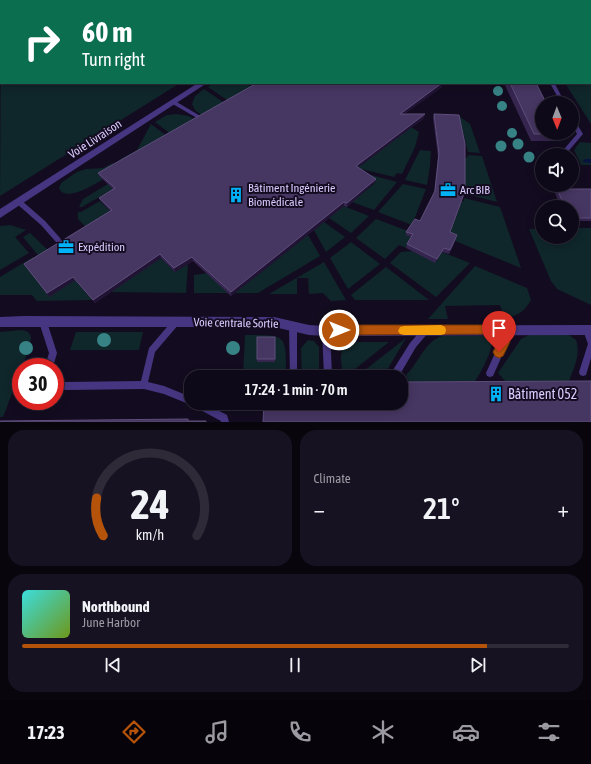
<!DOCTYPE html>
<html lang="en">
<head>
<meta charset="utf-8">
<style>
	body { margin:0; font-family:"Asap Condensed",sans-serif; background:#171221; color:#f1f3f6; height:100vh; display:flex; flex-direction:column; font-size:15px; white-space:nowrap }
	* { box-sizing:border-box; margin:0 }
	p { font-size:13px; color:#9b9aa2 }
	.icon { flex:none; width:22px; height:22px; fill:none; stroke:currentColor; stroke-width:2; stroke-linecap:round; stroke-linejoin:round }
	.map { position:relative; height:422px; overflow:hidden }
	.side { display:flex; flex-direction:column; gap:8px; padding:8px; background:#08050d; flex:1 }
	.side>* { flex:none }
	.guide { position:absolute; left:0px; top:0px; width:591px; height:84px; box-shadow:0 2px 10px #0003,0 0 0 1px #2e2a37; background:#0b6e4f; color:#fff; overflow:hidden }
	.needle { width:26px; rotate:179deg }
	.tools { position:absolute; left:535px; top:96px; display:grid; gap:8px }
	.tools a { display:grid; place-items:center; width:44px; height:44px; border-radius:50%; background:#0e0918; box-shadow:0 2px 10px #0003,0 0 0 1px #2e2a37; font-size:20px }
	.speed { position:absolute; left:12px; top:358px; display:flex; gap:8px; font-size:20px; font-weight:700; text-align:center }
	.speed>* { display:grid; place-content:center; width:52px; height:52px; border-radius:50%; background:#0e0918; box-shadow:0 2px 10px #0003,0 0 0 1px #2e2a37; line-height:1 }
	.speed .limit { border:6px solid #d22; background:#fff; color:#111 }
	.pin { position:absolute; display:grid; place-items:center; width:34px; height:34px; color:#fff; margin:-41px -17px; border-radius:50% 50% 50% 0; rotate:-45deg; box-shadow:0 0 4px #0007 }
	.pin .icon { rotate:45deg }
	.me { position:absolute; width:44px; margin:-22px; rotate:90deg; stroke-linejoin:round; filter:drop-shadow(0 0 3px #0008) }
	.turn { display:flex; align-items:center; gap:14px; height:84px; padding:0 16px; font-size:18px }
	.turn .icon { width:52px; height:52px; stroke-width:2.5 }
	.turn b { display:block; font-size:28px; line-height:34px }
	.big { font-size:30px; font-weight:600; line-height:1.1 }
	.side .tile { flex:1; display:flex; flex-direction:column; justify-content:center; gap:6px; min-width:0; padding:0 14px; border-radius:16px; background:#171221 }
	.side .dial { align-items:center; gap:0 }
	.dial svg { height:104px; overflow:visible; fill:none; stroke:#2e2a37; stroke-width:7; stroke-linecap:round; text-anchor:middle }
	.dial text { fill:#f1f3f6; stroke:none }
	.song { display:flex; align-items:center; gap:12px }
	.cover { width:48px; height:48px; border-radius:6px; background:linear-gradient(135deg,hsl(180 70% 55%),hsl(80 70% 35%)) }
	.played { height:4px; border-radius:2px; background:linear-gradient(90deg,#b45309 85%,#2e2a37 85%) }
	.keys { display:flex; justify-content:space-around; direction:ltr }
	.heat { display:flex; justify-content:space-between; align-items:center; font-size:22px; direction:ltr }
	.side .tiles { flex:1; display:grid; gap:8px; grid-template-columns:1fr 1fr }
	.tile:last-child { grid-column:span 2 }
	.trip { position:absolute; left:184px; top:370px; width:224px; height:40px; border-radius:16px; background:#0e0918; box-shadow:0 2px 10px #0003,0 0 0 1px #2e2a37; font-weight:600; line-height:40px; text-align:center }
	.menu { display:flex; height:64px; justify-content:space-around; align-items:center; background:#06040a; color:#9b9aa2 }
	.menu .icon { width:28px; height:28px }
	.menu .on { color:#b45309 }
	.menu b { font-size:18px; color:#f1f3f6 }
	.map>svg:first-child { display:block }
</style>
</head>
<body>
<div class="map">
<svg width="591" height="422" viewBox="0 0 591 422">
	<rect width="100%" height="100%" fill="#130c20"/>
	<!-- green -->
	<g fill="#0f262a">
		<polygon points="15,0 312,0 14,1"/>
		<polygon points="1,16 1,83 180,83 0,196"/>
		<polygon points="590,51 591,51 591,124 565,83 590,83"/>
		<polygon points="214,83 245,83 254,88 230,102 208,87"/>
		<polygon points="204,89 226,104 204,117 195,110 192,104 195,96"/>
		<polygon points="176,114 188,116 197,120 172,135 155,122 167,115"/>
		<polygon points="459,116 470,124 480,153 468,152"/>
		<polygon points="151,124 168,137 122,163 119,160 137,150"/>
		<polygon points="411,127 419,132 415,147 402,174 397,173 394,177 357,168"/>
		<polygon points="580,142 591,143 591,165 581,165 574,150"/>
		<polygon points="420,150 431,151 430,166 427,185 405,180"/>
		<polygon points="468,155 482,156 497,202 466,194 464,191 464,157 467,158"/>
		<path d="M 113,163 L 116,166 L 100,176 L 103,179 C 94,185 65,203 59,188 L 61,183 L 77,172 L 86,169 L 103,168 Z"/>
		<polygon points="371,175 397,182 374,210 352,202 375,183 367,177"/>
		<polygon points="108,184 113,189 82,207 79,207 83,199"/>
		<polygon points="403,184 426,189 412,225 378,212"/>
		<polygon points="464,198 500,207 521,268 455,241 449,236 462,201 464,201"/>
		<polygon points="100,201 113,214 88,229 78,219 78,212 81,212"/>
		<polygon points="341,205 369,216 351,233 329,218 336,212 334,210"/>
		<polygon points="376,219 408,231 412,238 406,248 399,245 385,259 356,238"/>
		<polygon points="324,222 345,237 326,252 314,230"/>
		<polygon points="10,225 26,230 15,237 29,253 0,270 0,226"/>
		<polygon points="572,228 591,228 591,305 557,289 551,281 529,229 542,229 542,237 572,237"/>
		<polygon points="30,233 50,252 41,259 23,237"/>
		<polygon points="308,235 320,256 258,293 235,293"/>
		<polygon points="351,242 380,264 348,289 330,258"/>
		<polygon points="412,251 442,252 470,263 436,297 390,263 401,252"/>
		<polygon points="33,257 36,262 49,296 75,280 92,300 37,301 32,295 0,295 0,277"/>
		<polygon points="161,258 175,272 188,264 186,293 111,292"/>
		<polygon points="324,262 346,300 331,301 323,293 309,294 308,278 297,278 297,294 269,294"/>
		<path d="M 475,266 L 527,288 L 531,300 C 525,311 517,317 504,318 L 500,305 L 445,306 L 448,319 L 428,319 Z"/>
		<polygon points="386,267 429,300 355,300 351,295"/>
		<polygon points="208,273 228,293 194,293 194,275"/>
		<polygon points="22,330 28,332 31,336 30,346 3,417 0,417 0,332"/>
		<polygon points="76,332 143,332 139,350 70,350"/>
		<path d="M 245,335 C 288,335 286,334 286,377 L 243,376 Z"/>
		<path d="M 529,335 L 569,335 L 576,340 C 581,354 574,368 569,381 L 506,382 L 498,373 L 521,339 Z"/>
		<path d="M 442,336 L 487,336 L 492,338 C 494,348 481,373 475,381 L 409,382 L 406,375 C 419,363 424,342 442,336 Z"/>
		<polygon points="406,338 383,377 356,377"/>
		<polygon points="308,340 314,341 319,347 319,377 302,377 301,348"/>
		<path d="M 352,342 L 389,342 L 345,377 L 343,376 C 342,364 336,346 352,342 Z"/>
	</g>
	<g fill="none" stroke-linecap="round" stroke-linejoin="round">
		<!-- stream -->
		<polygon fill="#08123e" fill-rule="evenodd" points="585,159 591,159 591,163 583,162 583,161"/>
		<!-- lane -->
		<g fill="#463681" fill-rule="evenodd">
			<polygon points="342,0 347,0 348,1 343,1"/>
			<rect x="590" y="48" width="1" height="2"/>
			<polygon points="551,84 555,84 565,103 561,103 551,85"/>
			<polygon points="171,101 175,101 202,117 201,118 197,118 171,103"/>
			<polygon points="572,118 574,119 583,134 565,155 559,155 577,134 572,124"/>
			<polygon points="17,200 21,200 45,221 60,238 61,240 60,242 56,242 41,225 17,204 16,202"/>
			<polygon points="43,319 46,320 47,322 57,353 53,367 45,367 49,353 39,322 40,320"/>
			<polygon points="176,319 179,320 180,322 179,324 155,352 148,382 164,386 191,397 191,403 204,403 227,415 229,422 221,422 221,421 193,406 193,404 191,405 164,394 144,389 66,390 55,388 55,380 66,382 141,381 149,348 173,320"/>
			<polygon points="293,323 296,324 297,326 297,377 291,377 290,376 289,326 290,324"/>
			<polygon points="500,327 503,328 508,342 493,376 490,377 487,376 486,373 500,342 496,330 497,328"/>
			<polygon points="587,327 590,328 591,331 591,358 586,375 583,376 580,375 579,372 588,344 583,330 584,328"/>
			<polygon points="326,328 329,329 330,331 332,375 331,377 325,377 324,375 322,331 323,329"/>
			<polygon points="425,328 428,329 429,331 428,333 416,347 399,376 396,377 393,376 392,373 393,370 410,343 422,329"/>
		</g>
		<!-- street -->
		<g fill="#463681" fill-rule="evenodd">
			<polygon points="328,0 335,0 328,1"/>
			<polygon points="198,83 207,83 0,218 0,209"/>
			<polygon points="24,316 274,317 309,325 326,326 591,325 591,335 326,336 309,335 274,327 0,327 0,317"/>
		</g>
	</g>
	<!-- trees -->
	<g fill="#378285">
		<circle cx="498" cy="91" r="5"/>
		<circle cx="502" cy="106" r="5"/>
		<circle cx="512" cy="133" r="5"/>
		<circle cx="518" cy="144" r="5.5"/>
		<circle cx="501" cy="146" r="5.5"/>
		<circle cx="529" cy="157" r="5.5"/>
		<circle cx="104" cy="340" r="7"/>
		<circle cx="26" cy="348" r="7"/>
		<circle cx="233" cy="348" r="7"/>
	</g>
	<!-- wall -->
	<g fill="#35254f">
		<polygon points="466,0 591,0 591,42 590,42 590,1 467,1"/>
		<polygon points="442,83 442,87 404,114 424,118 358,167 375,182 347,207 344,206 231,296 193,261 175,272 161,258 95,303 75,280 49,297 24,264 110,211 101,201 99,198 113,189 99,176 98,173"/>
		<polygon points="504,83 536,83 563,134 559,141 531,141"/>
		<polygon points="434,114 450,232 456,239 449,254 442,252 435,263 406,248 407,244 411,237 406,235 406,232 420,221 434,192 438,157 433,118"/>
		<polygon points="557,189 591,189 591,221 572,221 572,207 561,207 555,193"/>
		<polygon points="275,337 275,362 257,362 257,359"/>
	</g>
	<!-- shaded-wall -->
	<g fill="#201334">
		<polygon points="442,83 442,87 400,117 400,114"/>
		<polygon points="425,114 424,118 355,170 356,166"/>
		<polygon points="376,179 375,182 347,207 347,203"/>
		<polygon points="344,202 344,206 231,296 231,292"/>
		<polygon points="444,248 442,252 435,263 437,259"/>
		<polygon points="160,254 161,258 95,303 93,300"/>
		<polygon points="192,257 193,261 175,272 174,268"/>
		<polygon points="73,277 75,280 49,297 47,293"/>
	</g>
	<!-- building -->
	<g fill="#463662" stroke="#5e4e7b">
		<polygon points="471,0 591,0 591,35 590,35 590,1 471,1"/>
		<polygon points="257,83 442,83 400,114 425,114 356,166 376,179 347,203 344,202 231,292 192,257 174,268 160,254 93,300 73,277 47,293 24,264 112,210 99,198 115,188 98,173"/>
		<polygon points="510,83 536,83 546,103 542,103 542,133 562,133 563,134 534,134"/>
		<polygon points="434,114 459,115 465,144 465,191 450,232 457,235 450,250 444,248 437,259 407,244 413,234 406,232 415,219 420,221 435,191 439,153"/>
		<polygon points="557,189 591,189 591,218 572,218 572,207 565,207"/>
		<rect x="257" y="337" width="18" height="22"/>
		<polygon points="591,381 591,422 263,422 264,403 401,403 401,382"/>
		<polygon points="188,419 188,421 206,421 206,422 0,422 0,421"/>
	</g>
	<!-- route -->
	<polygon fill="#b45309" stroke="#753606" points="339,325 500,325 504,326 510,342 503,356 499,358 495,356 493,352 498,342 496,334 339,335 335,334 333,330 335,327"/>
	<!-- slow -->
	<polygon fill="#f59e0b" points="441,325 445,327 446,330 445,334 441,335 404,335 400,334 398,331 400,327 404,326"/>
	<!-- icons -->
	<defs>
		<symbol id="office-bare" viewBox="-9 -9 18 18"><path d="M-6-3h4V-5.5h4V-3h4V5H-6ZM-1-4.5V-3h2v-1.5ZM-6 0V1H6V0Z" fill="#00b2f6" stroke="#130c20" stroke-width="2.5" paint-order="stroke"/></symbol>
		<symbol id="building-bare" viewBox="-9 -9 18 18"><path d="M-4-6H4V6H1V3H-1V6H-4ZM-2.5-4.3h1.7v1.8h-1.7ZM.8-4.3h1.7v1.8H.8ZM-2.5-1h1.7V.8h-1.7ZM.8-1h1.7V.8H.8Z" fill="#00b2f6" stroke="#130c20" stroke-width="2.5" paint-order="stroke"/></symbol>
	</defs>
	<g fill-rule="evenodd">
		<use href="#office-bare" x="437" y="179" width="22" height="22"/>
		<use href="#building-bare" x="225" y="184" width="22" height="22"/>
		<use href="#office-bare" x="55" y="236" width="22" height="22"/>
		<use href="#building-bare" x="485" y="383" width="22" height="22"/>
	</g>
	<g text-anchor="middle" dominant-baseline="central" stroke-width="4" stroke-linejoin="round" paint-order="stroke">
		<!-- street labels -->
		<g font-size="12" fill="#dbcbff" stroke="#130c20">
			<text transform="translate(95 139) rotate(-33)">Voie Livraison</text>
			<text transform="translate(236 323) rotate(1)">Voie centrale Sortie</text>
		</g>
		<!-- poi labels -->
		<g font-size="12" fill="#dbcbff" stroke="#130c20" text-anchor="start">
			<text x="248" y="188">Bâtiment Ingénierie<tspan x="248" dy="14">Biomédicale</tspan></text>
			<text x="460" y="190">Arc BIB</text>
			<text x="78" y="247">Expédition</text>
		</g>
		<!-- near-poi labels -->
		<g font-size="14" fill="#dbcbff" stroke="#130c20" text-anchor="start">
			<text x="508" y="394">Bâtiment 052</text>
		</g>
	</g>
</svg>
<div class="tools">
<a><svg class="needle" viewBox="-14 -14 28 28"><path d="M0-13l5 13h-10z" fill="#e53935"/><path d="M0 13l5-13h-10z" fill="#9b9aa2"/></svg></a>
<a><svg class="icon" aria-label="sound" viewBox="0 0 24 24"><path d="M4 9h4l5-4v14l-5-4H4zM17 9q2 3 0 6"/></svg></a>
<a><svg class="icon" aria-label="search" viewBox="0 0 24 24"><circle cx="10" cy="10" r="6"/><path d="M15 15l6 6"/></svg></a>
</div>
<div class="speed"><div class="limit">30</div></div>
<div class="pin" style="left:499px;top:352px;background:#d93025"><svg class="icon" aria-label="arrive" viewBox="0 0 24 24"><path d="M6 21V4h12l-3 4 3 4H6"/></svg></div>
<svg class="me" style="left:339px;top:330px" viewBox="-20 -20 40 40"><circle r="17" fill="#b45309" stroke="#fff" stroke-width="3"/><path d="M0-11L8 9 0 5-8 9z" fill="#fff"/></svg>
<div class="trip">17:24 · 1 min · 70 m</div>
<div class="guide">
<div class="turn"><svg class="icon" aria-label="right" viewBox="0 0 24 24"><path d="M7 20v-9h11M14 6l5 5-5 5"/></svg><div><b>60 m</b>Turn right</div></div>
</div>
</div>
<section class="side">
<div class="tiles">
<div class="tile dial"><svg viewBox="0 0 100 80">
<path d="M14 69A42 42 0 1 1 86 69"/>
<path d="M14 69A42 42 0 0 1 9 40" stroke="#b45309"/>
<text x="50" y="56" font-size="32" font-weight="700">24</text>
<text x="50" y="72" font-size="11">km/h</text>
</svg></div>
<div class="tile"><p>Climate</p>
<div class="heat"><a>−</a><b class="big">21°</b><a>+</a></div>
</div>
<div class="tile">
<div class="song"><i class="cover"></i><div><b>Northbound</b><p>June Harbor</p></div></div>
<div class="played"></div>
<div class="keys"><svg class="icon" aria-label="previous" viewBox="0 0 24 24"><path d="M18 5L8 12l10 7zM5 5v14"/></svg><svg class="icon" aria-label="pause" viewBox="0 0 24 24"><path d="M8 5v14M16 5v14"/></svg><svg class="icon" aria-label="next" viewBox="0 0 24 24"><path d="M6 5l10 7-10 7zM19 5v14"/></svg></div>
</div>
</div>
</section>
<nav class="menu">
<b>17:23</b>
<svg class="icon on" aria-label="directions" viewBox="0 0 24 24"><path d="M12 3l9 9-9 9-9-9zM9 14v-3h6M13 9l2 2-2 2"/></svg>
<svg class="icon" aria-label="music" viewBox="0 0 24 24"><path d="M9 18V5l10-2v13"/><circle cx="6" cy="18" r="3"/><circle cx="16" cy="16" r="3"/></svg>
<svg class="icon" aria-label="phone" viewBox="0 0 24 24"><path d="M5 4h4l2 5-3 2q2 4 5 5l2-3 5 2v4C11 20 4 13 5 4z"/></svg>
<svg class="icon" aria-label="climate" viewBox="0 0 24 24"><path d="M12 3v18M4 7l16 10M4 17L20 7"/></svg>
<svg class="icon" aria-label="car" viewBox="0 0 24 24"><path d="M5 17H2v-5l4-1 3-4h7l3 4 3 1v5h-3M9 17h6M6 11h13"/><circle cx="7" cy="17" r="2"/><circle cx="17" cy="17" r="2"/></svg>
<svg class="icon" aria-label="filters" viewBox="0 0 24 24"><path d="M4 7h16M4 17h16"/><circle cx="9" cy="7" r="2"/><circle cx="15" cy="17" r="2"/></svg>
</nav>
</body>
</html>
